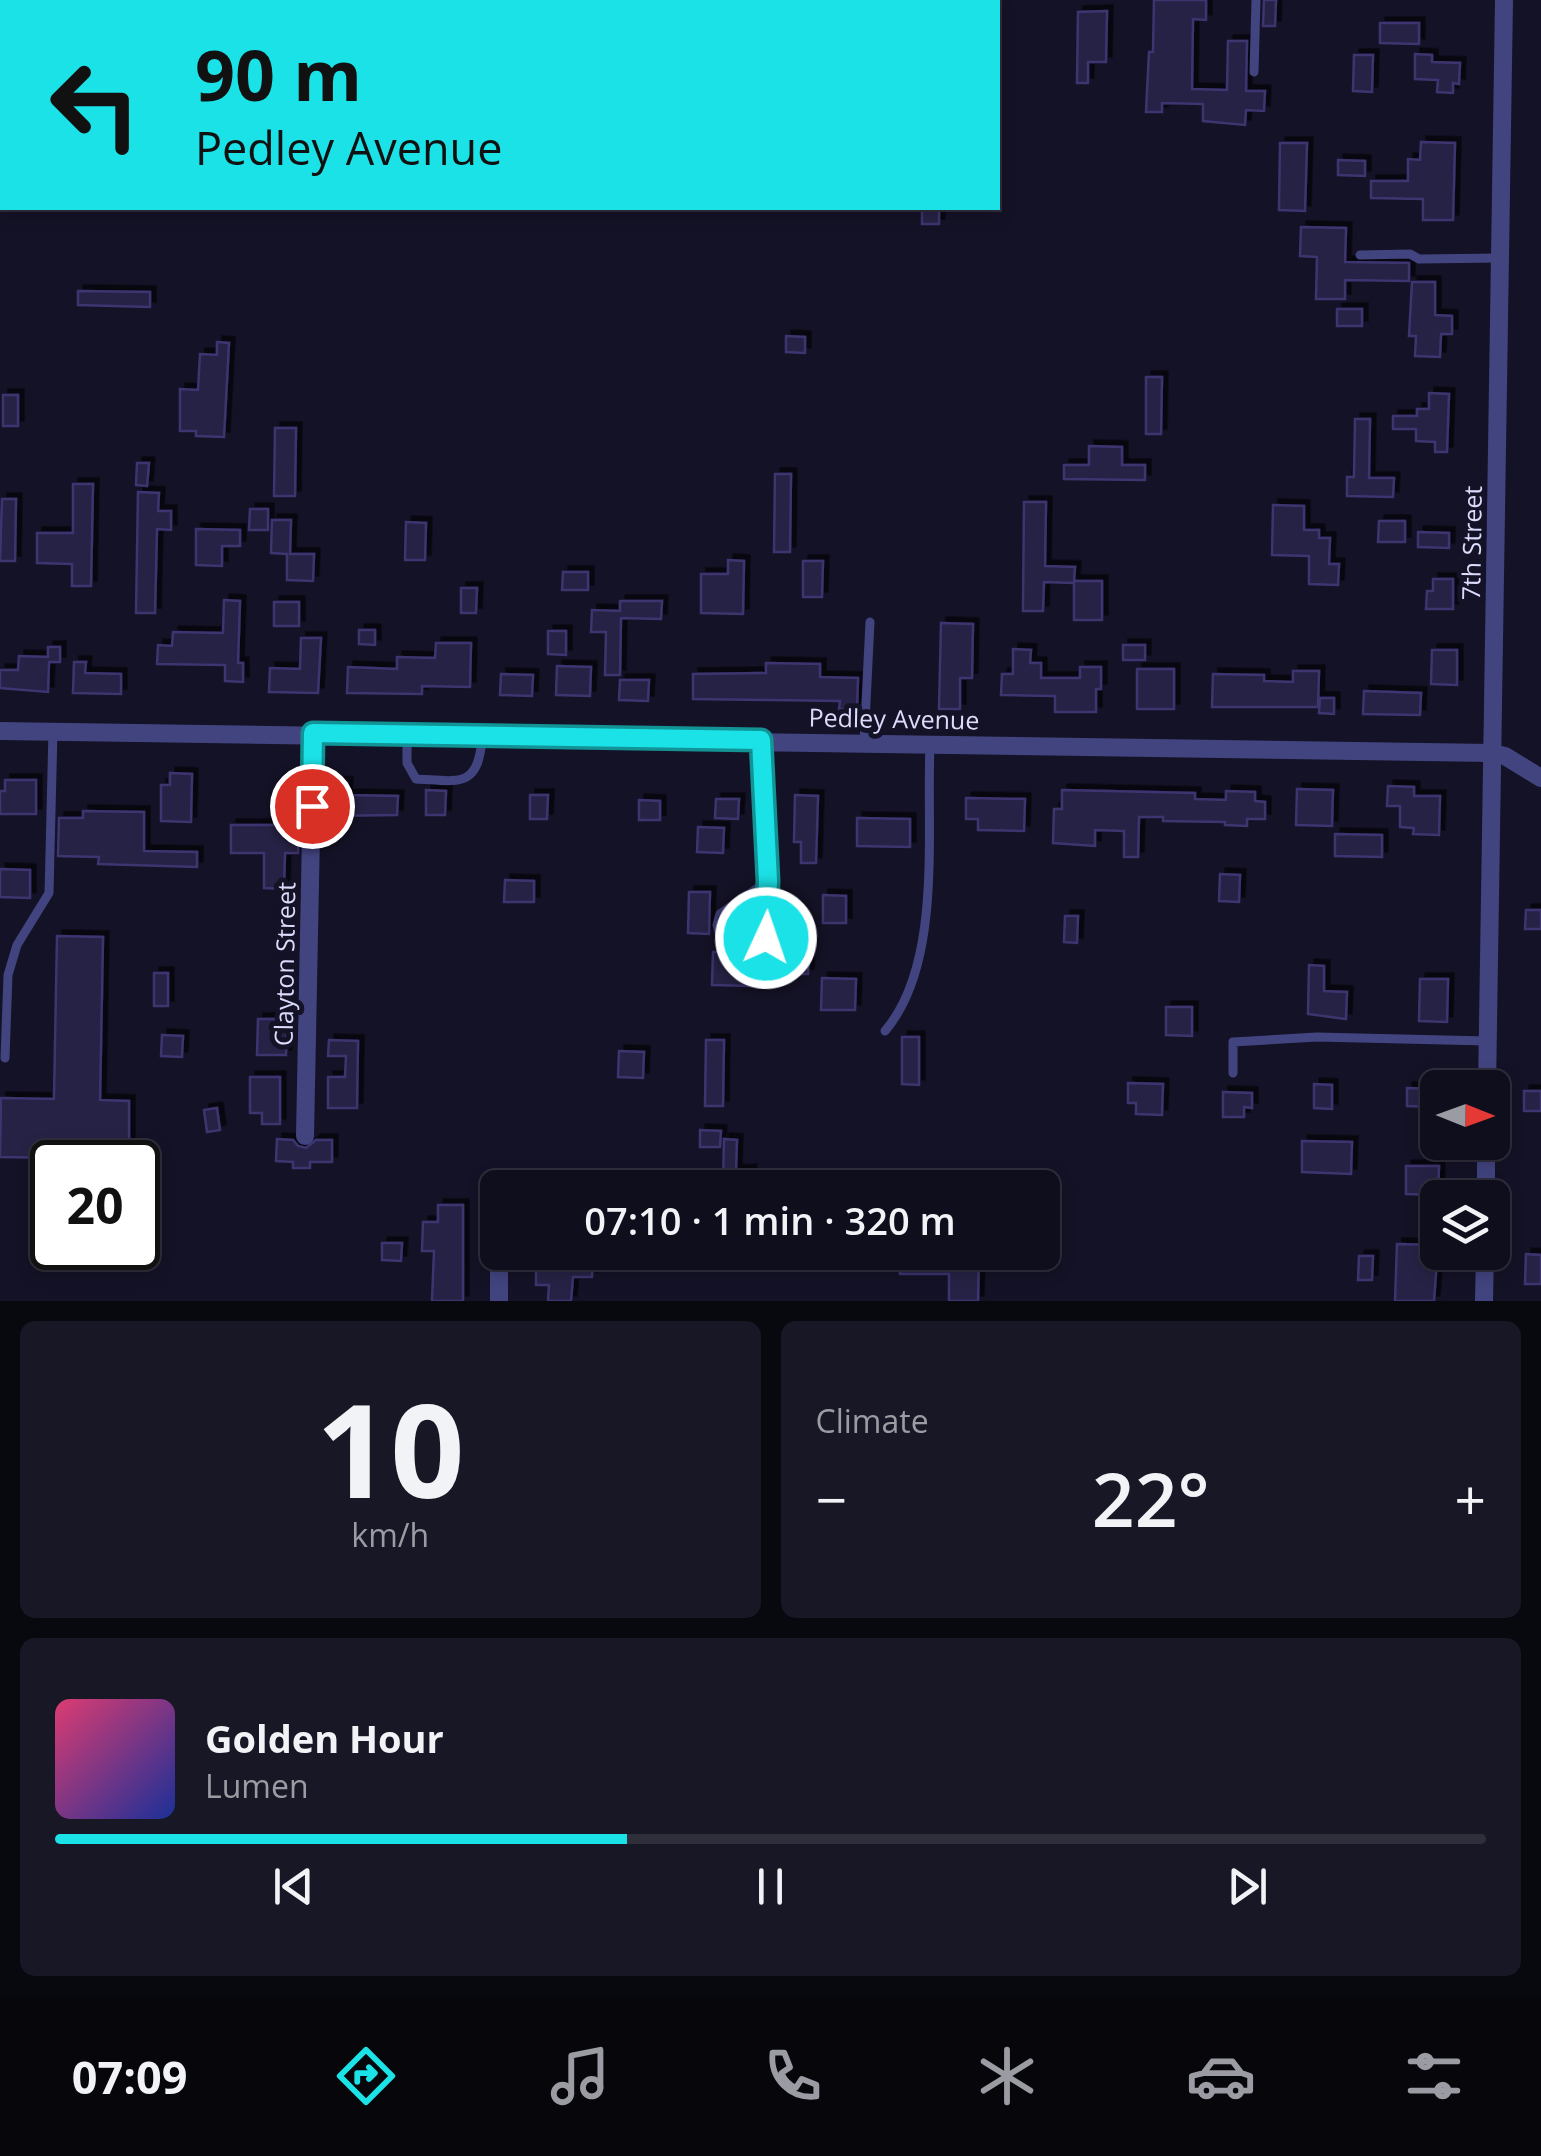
<!DOCTYPE html>
<html lang="en">
<head>
<meta charset="utf-8">
<style>
	body { margin:0; font-family:"Open Sans",sans-serif; background:#181725; color:#f1f3f6; height:100vh; display:flex; flex-direction:column; font-size:38px; white-space:nowrap }
	* { box-sizing:border-box; margin:0 }
	p { font-size:32px; color:#9b9ca3 }
	.icon { flex:none; width:55px; height:55px; fill:none; stroke:currentColor; stroke-width:2; stroke-linecap:round; stroke-linejoin:round }
	.map { position:relative; height:1301px; overflow:hidden }
	.sheet { display:flex; flex-direction:column; gap:20px; padding:20px; background:#08080f; flex:1 }
	.sheet>* { flex:none }
	.top-card { position:absolute; left:0px; top:0px; width:1000px; height:210px; box-shadow:0 5px 15px #0003,0 0 0 2px #2f2e3b; background:#1be2e7; color:#111; overflow:hidden }
	.needle { width:65px; rotate:91deg }
	.fabs { position:absolute; left:1420px; top:1070px; display:grid; gap:20px }
	.fabs a { display:grid; place-items:center; width:90px; height:90px; border-radius:15px; background:#0f0e1c; box-shadow:0 5px 15px #0003,0 0 0 2px #2f2e3b; font-size:50px }
	.speed { position:absolute; left:30px; top:1140px; display:flex; gap:20px; font-size:50px; font-weight:700; text-align:center }
	.speed>* { display:grid; place-content:center; width:130px; height:130px; border-radius:50%; background:#0f0e1c; box-shadow:0 5px 15px #0003,0 0 0 2px #2f2e3b; line-height:1 }
	.speed .limit { border:5px solid #111; border-radius:15px; background:#fff; color:#111 }
	.pin { position:absolute; display:grid; place-items:center; width:85px; height:85px; color:#fff; margin:-42px; border:5px solid #fff; border-radius:50%; box-shadow:0 2px 10px #0007 }
	.me { position:absolute; width:110px; margin:-55px; rotate:3deg; stroke-linejoin:round; filter:drop-shadow(0 0 8px #0008) }
	.turn { display:flex; align-items:center; gap:35px; height:210px; padding:0 30px; font-size:45px }
	.turn .icon { width:130px; height:130px; stroke-width:2.5 }
	.turn b { display:block; font-size:70px; line-height:85px }
	.big { font-size:75px; font-weight:600; line-height:1.1 }
	.sheet .tile { flex:1; display:flex; flex-direction:column; justify-content:center; gap:15px; min-width:0; padding:0 35px; border-radius:15px; background:#181725 }
	.sheet .dial { align-items:center; gap:0 }
	.dial b { font-size:130px; line-height:1 }
	.song { display:flex; align-items:center; gap:30px }
	.cover { width:120px; height:120px; border-radius:15px; background:linear-gradient(135deg,hsl(340 70% 55%),hsl(230 70% 35%)) }
	.played { height:10px; border-radius:5px; background:linear-gradient(90deg,#1be2e7 40%,#2f2e3b 40%) }
	.keys { display:flex; justify-content:space-around; direction:ltr }
	.heat { display:flex; justify-content:space-between; align-items:center; font-size:55px; direction:ltr }
	.sheet .tiles { flex:1; display:grid; gap:20px; grid-template-columns:1fr 1fr }
	.tile:last-child { grid-column:span 2 }
	.trip { position:absolute; left:480px; top:1170px; width:580px; height:100px; border-radius:15px; background:#0f0e1c; box-shadow:0 5px 15px #0003,0 0 0 2px #2f2e3b; font-weight:600; line-height:100px; text-align:center }
	.dock { display:flex; height:160px; justify-content:space-around; align-items:center; background:#06060b; color:#9b9ca3 }
	.dock .icon { width:70px; height:70px }
	.dock .active { color:#1be2e7 }
	.dock b { font-size:45px; color:#f1f3f6 }
	.map>svg:first-child { display:block }
</style>
</head>
<body>
<div class="map">
<svg width="1541" height="1301" viewBox="0 0 1541 1301">
	<defs>
		<filter id="shadow"><feDropShadow dx="5.5" dy="-5.5" stdDeviation="0" flood-color="#0009"/></filter>
	</defs>
	<rect width="100%" height="100%" fill="#141226"/>
	<!-- building -->
	<g fill="#252045" stroke="#3c356f" stroke-width="2.5" filter="url(#shadow)">
		<polygon points="1154,0 1206,0 1206,20 1193,19 1192,89 1227,90 1228,41 1247,41 1246,91 1265,91 1264,111 1246,110 1245,125 1203,121 1203,104 1162,103 1162,112 1146,112 1149,52 1153,52"/>
		<polygon points="1264,0 1276,0 1275,26 1263,26"/>
		<polygon points="1107,11 1106,62 1088,62 1088,83 1077,83 1078,12"/>
		<polygon points="1380,23 1419,23 1419,44 1380,43"/>
		<polygon points="1415,54 1432,55 1432,62 1460,63 1459,84 1453,83 1453,93 1437,92 1438,80 1415,79"/>
		<polygon points="1354,55 1373,55 1372,92 1353,91"/>
		<polygon points="1421,142 1455,143 1453,220 1423,220 1423,199 1371,198 1371,181 1408,181 1408,159 1420,160"/>
		<polygon points="1280,143 1307,143 1305,211 1279,210"/>
		<polygon points="1338,160 1365,161 1365,176 1338,175"/>
		<rect x="922" y="208" width="17" height="16"/>
		<polygon points="1301,227 1346,228 1345,262 1409,263 1409,281 1345,280 1345,299 1316,299 1317,257 1300,256"/>
		<polygon points="1412,282 1435,282 1435,315 1452,316 1452,334 1441,334 1440,357 1415,356 1416,336 1409,336"/>
		<polygon points="78,291 150,292 150,307 78,305"/>
		<rect x="1337" y="309" width="25" height="17"/>
		<polygon points="786,336 805,337 805,353 786,352"/>
		<polygon points="217,342 229,343 224,437 196,436 196,431 180,431 180,389 198,390 200,354 217,355"/>
		<polygon points="1146,377 1162,377 1161,434 1146,434"/>
		<polygon points="1429,393 1449,394 1447,452 1435,452 1435,442 1416,441 1416,429 1393,429 1393,416 1417,416 1417,409 1429,409"/>
		<rect x="3" y="395" width="15" height="31"/>
		<polygon points="1355,419 1370,419 1369,478 1394,478 1393,497 1347,496 1347,477 1354,477"/>
		<polygon points="275,428 296,428 295,496 274,496"/>
		<polygon points="1089,446 1122,447 1122,465 1145,465 1145,480 1064,479 1064,465 1089,465"/>
		<polygon points="137,463 149,463 147,486 136,485"/>
		<polygon points="775,474 791,474 790,552 774,552"/>
		<polygon points="73,484 93,484 91,586 72,586 72,564 37,563 37,533 73,533"/>
		<polygon points="138,492 159,493 158,511 171,511 171,530 157,529 155,613 136,613"/>
		<polygon points="2,499 16,499 15,561 0,561"/>
		<polygon points="1024,502 1046,502 1045,566 1075,567 1074,581 1102,581 1102,620 1074,620 1074,583 1044,582 1043,611 1023,611"/>
		<polygon points="1273,505 1304,506 1304,530 1319,530 1319,538 1330,538 1329,564 1339,564 1338,585 1309,584 1309,556 1272,555"/>
		<polygon points="250,509 268,509 268,530 249,530"/>
		<polygon points="272,520 291,520 290,554 314,554 313,581 287,580 287,554 271,553"/>
		<polygon points="1379,521 1405,521 1405,542 1378,542"/>
		<polygon points="406,522 426,523 425,560 405,560"/>
		<polygon points="196,529 240,530 240,546 222,546 222,566 196,565"/>
		<polygon points="1418,532 1449,533 1449,548 1418,547"/>
		<polygon points="728,560 744,561 743,614 701,613 701,574 728,574"/>
		<polygon points="803,561 823,561 822,597 803,597"/>
		<polygon points="563,572 588,572 588,590 562,590"/>
		<polygon points="1433,579 1453,579 1453,609 1426,609 1427,591 1433,591"/>
		<polygon points="461,588 477,588 476,613 461,613"/>
		<polygon points="224,600 240,601 238,663 243,663 243,682 225,681 225,665 157,664 158,645 172,646 173,632 223,633"/>
		<polygon points="620,601 662,601 661,619 621,618 620,675 605,675 606,632 591,632 592,610 620,611"/>
		<rect x="274" y="602" width="25" height="24"/>
		<polygon points="941,623 973,624 972,678 960,678 960,709 939,709"/>
		<polygon points="359,630 375,630 375,645 359,644"/>
		<polygon points="548,631 566,631 566,655 548,654"/>
		<polygon points="301,638 321,638 318,693 269,692 270,668 300,669"/>
		<polygon points="436,643 471,643 470,687 422,686 422,694 347,693 348,667 397,669 397,657 435,658"/>
		<rect x="1123" y="645" width="22" height="15"/>
		<polygon points="48,647 60,647 60,662 49,662 48,692 0,688 0,670 18,670 19,656 48,657"/>
		<polygon points="1013,649 1031,650 1030,663 1041,663 1041,678 1080,678 1080,667 1101,667 1101,689 1096,689 1096,712 1055,712 1055,696 1001,695 1002,674 1013,674"/>
		<polygon points="1432,650 1457,650 1457,685 1431,684"/>
		<polygon points="74,662 86,662 85,673 121,674 121,694 73,693"/>
		<polygon points="766,663 820,664 820,677 858,678 857,709 839,709 840,701 693,699 693,674 766,673"/>
		<polygon points="557,666 591,667 590,696 556,695"/>
		<rect x="1137" y="669" width="37" height="40"/>
		<polygon points="1293,671 1319,671 1318,707 1212,707 1213,674 1264,675 1264,681 1293,682"/>
		<polygon points="501,674 533,675 532,696 500,695"/>
		<polygon points="620,680 649,680 648,701 619,700"/>
		<polygon points="1364,691 1421,693 1420,715 1363,714"/>
		<polygon points="1320,698 1334,698 1334,714 1319,713"/>
		<polygon points="170,773 192,774 191,822 161,821 161,785 170,785"/>
		<polygon points="5,780 36,780 36,814 0,814 0,791 5,791"/>
		<polygon points="327,782 347,783 346,795 398,796 397,815 326,816"/>
		<polygon points="1388,786 1414,787 1414,796 1440,796 1439,835 1413,834 1414,828 1400,827 1400,806 1387,806"/>
		<polygon points="1297,789 1333,790 1332,826 1296,825"/>
		<polygon points="426,790 446,791 445,815 426,815"/>
		<polygon points="1062,790 1195,793 1195,799 1226,800 1226,791 1255,792 1255,801 1265,802 1265,819 1247,819 1247,826 1225,825 1225,822 1163,821 1163,817 1139,817 1138,857 1124,857 1124,831 1095,830 1095,846 1053,843 1054,809 1062,809"/>
		<polygon points="530,795 548,795 547,819 530,819"/>
		<polygon points="795,795 818,796 816,863 801,863 801,842 794,842"/>
		<polygon points="966,798 1025,799 1024,831 978,830 978,819 966,819"/>
		<polygon points="716,799 739,799 738,819 715,818"/>
		<polygon points="639,800 660,801 660,820 639,820"/>
		<polygon points="83,811 144,812 144,851 197,852 197,867 98,864 99,857 58,856 59,818 83,818"/>
		<polygon points="857,818 910,819 910,847 857,846"/>
		<polygon points="231,825 299,825 298,853 285,853 284,889 264,888 264,853 231,853"/>
		<polygon points="698,827 724,828 723,853 697,852"/>
		<polygon points="1335,834 1382,835 1382,857 1335,856"/>
		<polygon points="0,869 30,870 30,898 0,897"/>
		<polygon points="1220,874 1240,875 1239,902 1219,901"/>
		<polygon points="505,880 534,881 534,902 504,902"/>
		<polygon points="689,892 710,892 709,934 688,933"/>
		<polygon points="823,895 846,896 846,923 823,923"/>
		<polygon points="1526,910 1541,910 1541,929 1525,929"/>
		<polygon points="1065,916 1078,916 1077,943 1064,942"/>
		<polygon points="57,936 103,937 100,1100 129,1101 129,1148 119,1148 118,1159 0,1157 1,1098 54,1099"/>
		<polygon points="793,940 809,940 808,974 793,974"/>
		<polygon points="713,952 765,953 764,973 752,973 752,986 712,985"/>
		<polygon points="1309,965 1324,966 1324,991 1347,992 1346,1019 1308,1014"/>
		<rect x="154" y="973" width="14" height="33"/>
		<polygon points="822,978 856,979 855,1010 821,1010"/>
		<polygon points="1420,979 1448,979 1447,1022 1419,1021"/>
		<polygon points="1166,1007 1192,1007 1192,1036 1166,1035"/>
		<polygon points="258,1019 287,1019 286,1055 257,1055"/>
		<polygon points="162,1035 183,1036 182,1057 161,1056"/>
		<polygon points="902,1037 919,1037 919,1085 902,1084"/>
		<polygon points="329,1040 358,1041 357,1108 328,1108 328,1077 345,1077 346,1056 328,1056"/>
		<polygon points="706,1040 724,1040 723,1106 705,1106"/>
		<polygon points="619,1051 644,1052 643,1078 618,1077"/>
		<polygon points="250,1077 280,1077 280,1124 262,1124 262,1113 250,1113"/>
		<polygon points="1128,1083 1163,1084 1162,1115 1136,1114 1136,1103 1128,1103"/>
		<polygon points="1314,1084 1332,1085 1332,1109 1314,1108"/>
		<polygon points="1407,1088 1434,1089 1434,1107 1407,1106"/>
		<rect x="1524" y="1091" width="17" height="20"/>
		<polygon points="1223,1092 1252,1093 1252,1108 1244,1107 1244,1117 1223,1117"/>
		<polygon points="217,1108 220,1130 207,1132 204,1110"/>
		<polygon points="700,1130 721,1131 720,1147 700,1147"/>
		<polygon points="277,1139 293,1140 298,1146 306,1148 316,1140 332,1140 332,1162 310,1162 310,1168 293,1168 293,1162 276,1161"/>
		<polygon points="724,1139 737,1140 736,1171 751,1170 751,1182 723,1184"/>
		<polygon points="1302,1141 1352,1142 1351,1174 1302,1172"/>
		<polygon points="1406,1166 1439,1166 1438,1195 1406,1194"/>
		<polygon points="438,1205 463,1205 463,1301 432,1301 434,1251 422,1251 423,1222 438,1222"/>
		<polygon points="382,1243 402,1243 401,1261 382,1260"/>
		<polygon points="1397,1244 1438,1245 1434,1301 1395,1301"/>
		<polygon points="560,1252 593,1252 592,1277 573,1277 571,1301 548,1301 549,1285 536,1285 536,1265 559,1266"/>
		<polygon points="967,1252 979,1252 978,1301 949,1301 949,1274 900,1274 900,1261 967,1263"/>
		<polygon points="1526,1254 1541,1255 1541,1284 1525,1284"/>
		<polygon points="1359,1256 1373,1256 1372,1280 1358,1280"/>
	</g>
	<g fill="none" stroke-linecap="round" stroke-linejoin="round">
		<!-- lane -->
		<g stroke="#424480" stroke-width="9">
			<polyline points="448,0 448,2"/>
			<polyline points="1254,72 1256,0"/>
			<polyline points="1360,255 1410,254 1419,259 1500,258"/>
			<path d="M 407,738 L 407,763 L 416,779 C 458,781 478,789 482,739"/>
			<polyline points="864,742 870,622"/>
			<path d="M 761,743 C 765,777 765,811 767,845 C 768,875 772,908 766,938 L 760,942 L 721,940 L 717,925 L 720,914 L 768,881"/>
			<path d="M 885,1031 C 943,963 926,831 930,746"/>
			<polyline points="5,1058 8,975 17,945 49,893 53,731"/>
			<polyline points="1233,1073 1233,1042 1317,1037 1487,1041"/>
		</g>
		<!-- street -->
		<g stroke="#424480" stroke-width="18">
			<polyline points="0,731 1492,753 1505,756 1541,778"/>
			<polyline points="1487,1088 1504,0"/>
			<polyline points="305,1136 313,733"/>
			<polyline points="1486,1198 1486,1142"/>
			<polyline points="499,1301 499,1252"/>
			<polyline points="1484,1301 1485,1252"/>
		</g>
	</g>
	<g fill="none" stroke-linecap="round" stroke-linejoin="round">
		<defs>
			<polyline id="route" points="312,806 313,733 761,740 768,881 766,938"/>
		</defs>
		<!-- route casing -->
		<use href="#route" stroke="#129396" stroke-width="25"/>
		<!-- route -->
		<use href="#route" stroke="#1be2e7" stroke-width="18"/>
	</g>
	<g text-anchor="middle" dominant-baseline="central" stroke-width="10" stroke-linejoin="round" paint-order="stroke">
		<!-- street labels -->
		<g font-size="25" fill="#dcdbfb" stroke="#141226">
			<text transform="translate(1471 543) rotate(-89)">7th Street</text>
			<text transform="translate(894 718) rotate(1)">Pedley Avenue</text>
			<text transform="translate(284 964) rotate(-89)">Clayton Street</text>
		</g>
	</g>
</svg>
<div class="fabs">
<a><svg class="needle" viewBox="-14 -14 28 28"><path d="M0-13l5 13h-10z" fill="#e53935"/><path d="M0 13l5-13h-10z" fill="#9b9ca3"/></svg></a>
<a><svg class="icon" aria-label="layers" viewBox="0 0 24 24"><path d="M12 4l9 5-9 5-9-5zM3 14l9 5 9-5"/></svg></a>
</div>
<div class="speed"><div class="limit">20</div></div>
<div class="pin" style="left:312px;top:806px;background:#d93025"><svg class="icon" aria-label="arrive" viewBox="0 0 24 24"><path d="M6 21V4h12l-3 4 3 4H6"/></svg></div>
<svg class="me" style="left:766px;top:938px" viewBox="-20 -20 40 40"><circle r="17" fill="#1be2e7" stroke="#fff" stroke-width="3"/><path d="M0-11L8 9 0 5-8 9z" fill="#fff"/></svg>
<div class="trip">07:10 · 1 min · 320 m</div>
<div class="top-card">
<div class="turn"><svg class="icon" aria-label="left" viewBox="0 0 24 24"><path d="M17 20v-9H6M10 6l-5 5 5 5"/></svg><div><b>90 m</b>Pedley Avenue</div></div>
</div>
</div>
<section class="sheet">
<div class="tiles">
<div class="tile dial"><b>10</b><p>km/h</p></div>
<div class="tile"><p>Climate</p>
<div class="heat"><a>−</a><b class="big">22°</b><a>+</a></div>
</div>
<div class="tile">
<div class="song"><i class="cover"></i><div><b>Golden Hour</b><p>Lumen</p></div></div>
<div class="played"></div>
<div class="keys"><svg class="icon" aria-label="previous" viewBox="0 0 24 24"><path d="M18 5L8 12l10 7zM5 5v14"/></svg><svg class="icon" aria-label="pause" viewBox="0 0 24 24"><path d="M8 5v14M16 5v14"/></svg><svg class="icon" aria-label="next" viewBox="0 0 24 24"><path d="M6 5l10 7-10 7zM19 5v14"/></svg></div>
</div>
</div>
</section>
<nav class="dock">
<b>07:09</b>
<svg class="icon active" aria-label="directions" viewBox="0 0 24 24"><path d="M12 3l9 9-9 9-9-9zM9 14v-3h6M13 9l2 2-2 2"/></svg>
<svg class="icon" aria-label="music" viewBox="0 0 24 24"><path d="M9 18V5l10-2v13"/><circle cx="6" cy="18" r="3"/><circle cx="16" cy="16" r="3"/></svg>
<svg class="icon" aria-label="phone" viewBox="0 0 24 24"><path d="M5 4h4l2 5-3 2q2 4 5 5l2-3 5 2v4C11 20 4 13 5 4z"/></svg>
<svg class="icon" aria-label="climate" viewBox="0 0 24 24"><path d="M12 3v18M4 7l16 10M4 17L20 7"/></svg>
<svg class="icon" aria-label="car" viewBox="0 0 24 24"><path d="M5 17H2v-5l4-1 3-4h7l3 4 3 1v5h-3M9 17h6M6 11h13"/><circle cx="7" cy="17" r="2"/><circle cx="17" cy="17" r="2"/></svg>
<svg class="icon" aria-label="filters" viewBox="0 0 24 24"><path d="M4 7h16M4 17h16"/><circle cx="9" cy="7" r="2"/><circle cx="15" cy="17" r="2"/></svg>
</nav>
</body>
</html>
